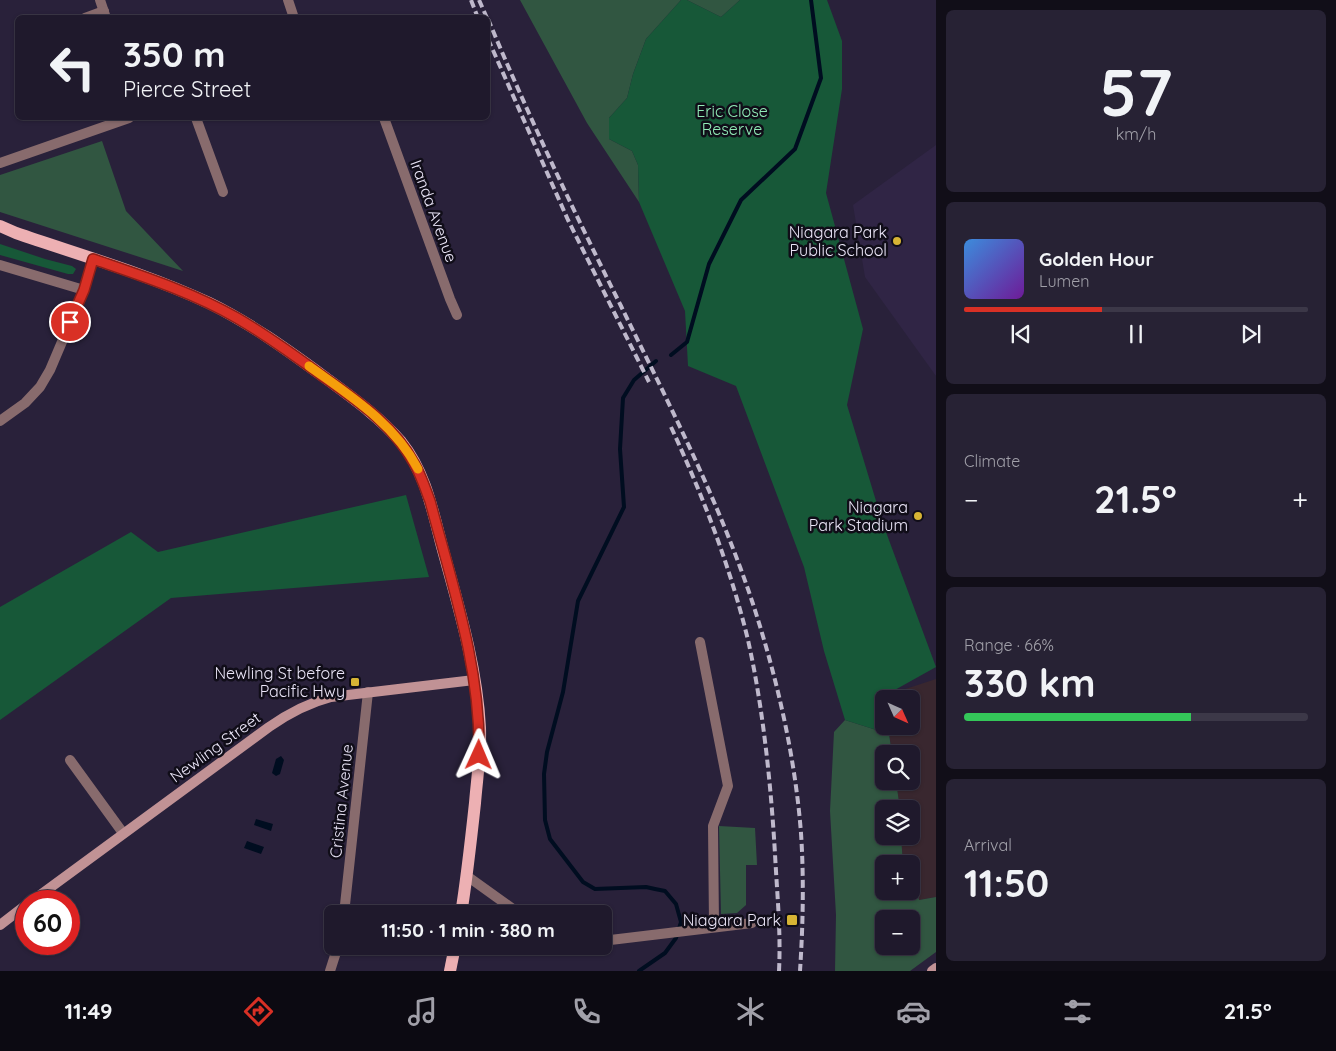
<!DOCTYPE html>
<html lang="en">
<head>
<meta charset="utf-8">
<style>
	body { margin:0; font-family:Quicksand,sans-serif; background:#272234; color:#f1f3f6; height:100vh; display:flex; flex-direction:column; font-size:19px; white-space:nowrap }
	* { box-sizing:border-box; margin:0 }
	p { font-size:16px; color:#a1a0a9 }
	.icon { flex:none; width:28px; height:28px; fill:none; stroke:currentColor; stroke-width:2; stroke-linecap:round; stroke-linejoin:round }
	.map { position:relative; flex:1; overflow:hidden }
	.side { display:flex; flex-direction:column; gap:10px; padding:10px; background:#110e18; width:400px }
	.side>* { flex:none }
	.guide { position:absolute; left:15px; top:15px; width:475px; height:105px; border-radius:8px; box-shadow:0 1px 4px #0004,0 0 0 1px #3c3848; background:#1f192c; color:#f1f3f6; overflow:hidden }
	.needle { width:32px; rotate:135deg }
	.fabs { position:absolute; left:875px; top:690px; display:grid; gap:10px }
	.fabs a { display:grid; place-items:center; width:45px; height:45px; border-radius:8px; background:#1f192c; box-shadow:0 1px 4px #0004,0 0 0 1px #3c3848; font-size:25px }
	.speed { position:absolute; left:15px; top:890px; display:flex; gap:10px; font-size:25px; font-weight:700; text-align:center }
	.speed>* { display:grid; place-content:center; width:65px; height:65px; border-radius:50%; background:#1f192c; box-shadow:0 1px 4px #0004,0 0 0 1px #3c3848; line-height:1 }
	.speed .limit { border:8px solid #d22; background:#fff; color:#111 }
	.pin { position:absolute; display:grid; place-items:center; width:42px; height:42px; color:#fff; margin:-21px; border:2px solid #fff; border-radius:50%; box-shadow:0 1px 5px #0007 }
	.me { position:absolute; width:55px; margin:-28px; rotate:1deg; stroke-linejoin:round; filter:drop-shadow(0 0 4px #0008) }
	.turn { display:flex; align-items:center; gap:18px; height:105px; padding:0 25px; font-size:22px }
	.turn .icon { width:65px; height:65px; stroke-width:2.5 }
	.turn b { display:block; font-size:35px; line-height:42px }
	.big { font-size:38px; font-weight:800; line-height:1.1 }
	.side .tile { flex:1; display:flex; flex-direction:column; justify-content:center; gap:8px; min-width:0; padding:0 18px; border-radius:8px; background:#272234 }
	.side .dial { align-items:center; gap:0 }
	.dial b { font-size:65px; line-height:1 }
	.song { display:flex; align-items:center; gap:15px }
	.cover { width:60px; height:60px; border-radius:8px; background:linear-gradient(135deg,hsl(210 70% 55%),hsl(280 70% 35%)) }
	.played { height:5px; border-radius:2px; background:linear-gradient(90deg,#d93025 40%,#3c3848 40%) }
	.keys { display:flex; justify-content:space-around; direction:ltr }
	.heat { display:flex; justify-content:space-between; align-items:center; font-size:28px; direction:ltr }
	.charge { height:8px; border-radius:4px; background:linear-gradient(90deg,#34c759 66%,#3c3848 0) }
	.trip { position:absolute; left:324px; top:905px; width:288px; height:50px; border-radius:8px; background:#1f192c; box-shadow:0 1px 4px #0004,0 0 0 1px #3c3848; font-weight:800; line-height:50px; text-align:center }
	.menu { display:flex; height:80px; justify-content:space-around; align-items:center; background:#0c0a12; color:#a1a0a9 }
	.menu .icon { width:35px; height:35px }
	.menu .active { color:#d93025 }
	.menu b { font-size:22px; color:#f1f3f6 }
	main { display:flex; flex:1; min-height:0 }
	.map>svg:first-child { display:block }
</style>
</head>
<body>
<main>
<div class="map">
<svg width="936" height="971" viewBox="0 0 936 971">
	<rect width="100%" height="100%" fill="#29213a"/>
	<!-- commercial -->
	<polygon fill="#39272f" points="936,679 936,897 919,900 915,879 911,875 911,864 903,864 901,836 911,836 911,809 900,809 896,781 911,781 911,754 892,754 888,726 911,726 911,699 884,699 884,696"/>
	<!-- built -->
	<polygon fill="#302545" points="936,145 936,376 865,277 853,205"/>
	<!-- green -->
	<g fill="#315641" fill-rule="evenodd">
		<polygon points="520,0 681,0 646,39 633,74 627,98 609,118 609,139 632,151 638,165 639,202 587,123"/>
		<polygon points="687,0 740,0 721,17"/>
		<polygon points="102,141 126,211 183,271 0,212 0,175"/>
		<path d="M 845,720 L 889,734 L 892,754 L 884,754 L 884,781 L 896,781 L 900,809 L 884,809 L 884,836 L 901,836 L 903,864 L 884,864 L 884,891 L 911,891 L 911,875 L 915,879 L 919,900 L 936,897 L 936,952 L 910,971 L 835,971 L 836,915 L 830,811 L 834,732 ZM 884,919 L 911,919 L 911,946 L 884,946 Z"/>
		<polygon points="719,826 755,828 757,865 746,865 746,905 737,913 721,914"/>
	</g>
	<!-- forest -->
	<g fill="#175838">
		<polygon points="681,0 687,0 721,17 740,0 827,0 842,41 842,89 826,193 863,329 847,405 883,524 936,667 884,696 884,726 888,726 889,734 845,720 824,651 804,567 736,386 688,366 685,311 639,202 638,165 632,151 609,139 609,118 627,98 633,74 646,39"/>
		<polygon points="0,244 45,259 72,266 76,269 73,274 68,274 0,255"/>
		<polygon points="406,495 429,577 171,598 0,720 0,607 131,532 158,552"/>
	</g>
	<!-- water -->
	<g fill="#000d20">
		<polygon points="281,756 284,760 280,774 276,776 272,773 276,759"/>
		<polygon points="256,819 273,824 271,831 254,825"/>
		<polygon points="247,841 264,847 261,854 244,848"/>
	</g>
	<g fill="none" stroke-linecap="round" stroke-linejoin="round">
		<!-- stream -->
		<g stroke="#000d20" stroke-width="4">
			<polyline points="671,355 687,342 709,264 741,200 795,149 821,78 811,0"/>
			<polyline points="639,971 665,953 676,938 681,922 676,904 665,891 655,889 646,887 595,889 583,882 550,839 545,820 544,774 547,752 563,692 578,601 624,507 620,449 623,398 634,380 656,361"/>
		</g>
		<!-- street -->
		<g stroke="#886b6d" stroke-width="10">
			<polyline points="100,0 106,18"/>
			<polyline points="288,0 294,18"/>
			<polyline points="85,18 104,11"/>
			<polyline points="196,118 223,192"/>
			<polyline points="384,118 450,299 457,315"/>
			<polyline points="0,163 129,118"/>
			<polyline points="0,265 84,290"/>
			<polyline points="0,421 25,403 40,387 50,370 84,290 93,259"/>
			<polyline points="700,642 728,786 713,826 714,926"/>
			<polyline points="70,760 123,833"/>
			<polyline points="467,876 520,914"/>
			<polyline points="344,914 368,692"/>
			<polyline points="602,941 752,923"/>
			<polyline points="330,971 338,946"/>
		</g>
		<!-- secondary -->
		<g stroke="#c19295" stroke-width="10">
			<path d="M 32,901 L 269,727 C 289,713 308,703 331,697 L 474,680"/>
			<polyline points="0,925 26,905"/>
			<polyline points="932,971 936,968"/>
		</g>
		<!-- primary -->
		<g stroke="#edb0b3" stroke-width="12">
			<path d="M 0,226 L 16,233 C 80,255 147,274 209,303 C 250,323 286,349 323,376 C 350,396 379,416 401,442 C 426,473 433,513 443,550 C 459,608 477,668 480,728 C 481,753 477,778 475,803 C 471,840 467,877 461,914"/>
			<polyline points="450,971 455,946"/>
		</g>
		<!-- rail -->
		<g stroke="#bfb9cc" stroke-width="4" stroke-dasharray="8 4" stroke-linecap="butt">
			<polyline points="471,0 478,18"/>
			<polyline points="479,0 487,18"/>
			<path d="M 488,19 C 529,117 574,212 621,306 C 669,404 719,501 753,604 C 777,678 795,756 801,833 C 804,879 803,925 800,971"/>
			<polyline points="488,39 568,220 649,382"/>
			<path d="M 671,427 C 703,496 730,566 748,640 C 763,707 771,785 775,854 C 777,893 781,932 779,971"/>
		</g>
	</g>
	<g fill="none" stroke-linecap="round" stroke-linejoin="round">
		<defs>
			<path id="route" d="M 70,322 L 84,290 L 93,259 C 142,276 192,292 237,318 C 266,335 294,355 321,375 C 355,399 394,425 414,463 C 421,475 425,488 430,501 C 452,584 481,668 479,755"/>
		</defs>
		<!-- route casing -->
		<use href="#route" stroke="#8d1f18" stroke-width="12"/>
		<!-- route -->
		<use href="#route" stroke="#d93025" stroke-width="9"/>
		<!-- slow -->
		<path stroke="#f59e0b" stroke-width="9" d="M 309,366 C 349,395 395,424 418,469"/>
	</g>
	<!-- markers -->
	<g fill="#d7b434" stroke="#100d18" stroke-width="2">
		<circle cx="897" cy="241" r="5"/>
		<circle cx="918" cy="516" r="5"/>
		<rect x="350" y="677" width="10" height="10" rx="2.5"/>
		<rect x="786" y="914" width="12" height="12" rx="2.5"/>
	</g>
	<g text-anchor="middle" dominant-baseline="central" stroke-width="5" stroke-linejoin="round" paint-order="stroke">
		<!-- park labels -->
		<g font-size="16" fill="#91ebb7" stroke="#100d18">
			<text x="732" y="111">Eric Close<tspan x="732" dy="18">Reserve</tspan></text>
		</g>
		<!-- street labels -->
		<g font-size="16" fill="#ebe6f8" stroke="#100d18">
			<text transform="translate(434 211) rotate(70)">Iranda Avenue</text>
			<text transform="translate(215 747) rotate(-36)">Newling Street</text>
			<text transform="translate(341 801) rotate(-84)">Cristina Avenue</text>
		</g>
		<!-- poi labels -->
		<g font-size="16" fill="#ebe6f8" stroke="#100d18" text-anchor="end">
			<text x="887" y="232">Niagara Park<tspan x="887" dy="18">Public School</tspan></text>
			<text x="908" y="507">Niagara<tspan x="908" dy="18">Park Stadium</tspan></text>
			<text x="345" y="673">Newling St before<tspan x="345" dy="18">Pacific Hwy</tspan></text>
			<text x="781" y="920">Niagara Park</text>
		</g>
	</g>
</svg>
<div class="fabs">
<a><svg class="needle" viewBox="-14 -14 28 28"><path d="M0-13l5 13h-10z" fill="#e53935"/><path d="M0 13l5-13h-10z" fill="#a1a0a9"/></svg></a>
<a><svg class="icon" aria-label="search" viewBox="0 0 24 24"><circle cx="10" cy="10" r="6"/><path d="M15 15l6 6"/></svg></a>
<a><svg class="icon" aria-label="layers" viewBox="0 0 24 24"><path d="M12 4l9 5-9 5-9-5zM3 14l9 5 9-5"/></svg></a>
<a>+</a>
<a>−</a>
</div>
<div class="speed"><div class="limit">60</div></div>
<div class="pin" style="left:70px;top:322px;background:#d93025"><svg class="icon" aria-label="arrive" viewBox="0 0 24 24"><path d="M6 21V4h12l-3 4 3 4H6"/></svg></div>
<svg class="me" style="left:479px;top:755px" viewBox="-20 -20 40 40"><path d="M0-17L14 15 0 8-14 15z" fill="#d93025" stroke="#fff" stroke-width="4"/></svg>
<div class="trip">11:50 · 1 min · 380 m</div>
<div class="guide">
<div class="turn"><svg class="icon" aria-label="left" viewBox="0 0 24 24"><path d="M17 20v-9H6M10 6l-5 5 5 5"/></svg><div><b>350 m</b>Pierce Street</div></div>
</div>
</div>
<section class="side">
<div class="tile dial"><b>57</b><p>km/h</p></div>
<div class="tile">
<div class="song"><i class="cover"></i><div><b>Golden Hour</b><p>Lumen</p></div></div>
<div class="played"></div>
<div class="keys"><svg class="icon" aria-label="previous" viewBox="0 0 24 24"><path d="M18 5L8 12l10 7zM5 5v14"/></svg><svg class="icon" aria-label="pause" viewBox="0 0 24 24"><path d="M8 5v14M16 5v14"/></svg><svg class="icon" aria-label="next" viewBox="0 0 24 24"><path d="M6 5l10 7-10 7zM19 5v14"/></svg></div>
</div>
<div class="tile"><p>Climate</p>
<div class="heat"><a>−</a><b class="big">21.5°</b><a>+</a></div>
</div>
<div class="tile"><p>Range · 66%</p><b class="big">330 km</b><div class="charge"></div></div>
<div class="tile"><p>Arrival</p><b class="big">11:50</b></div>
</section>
</main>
<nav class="menu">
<b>11:49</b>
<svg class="icon active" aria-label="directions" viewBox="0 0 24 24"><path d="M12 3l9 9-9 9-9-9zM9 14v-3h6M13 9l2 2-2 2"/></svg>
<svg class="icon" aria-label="music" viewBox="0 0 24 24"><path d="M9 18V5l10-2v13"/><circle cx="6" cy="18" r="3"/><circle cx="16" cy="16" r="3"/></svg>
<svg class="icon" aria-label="phone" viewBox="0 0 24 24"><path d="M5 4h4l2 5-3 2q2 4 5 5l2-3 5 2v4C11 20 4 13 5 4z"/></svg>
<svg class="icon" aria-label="climate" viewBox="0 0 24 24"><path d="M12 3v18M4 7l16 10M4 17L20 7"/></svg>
<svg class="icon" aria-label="car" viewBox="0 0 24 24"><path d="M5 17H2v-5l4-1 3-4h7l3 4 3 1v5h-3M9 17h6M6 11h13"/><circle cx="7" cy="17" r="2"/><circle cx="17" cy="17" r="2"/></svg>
<svg class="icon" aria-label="filters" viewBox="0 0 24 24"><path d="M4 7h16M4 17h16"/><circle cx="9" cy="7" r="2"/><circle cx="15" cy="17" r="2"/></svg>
<b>21.5°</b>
</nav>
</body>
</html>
